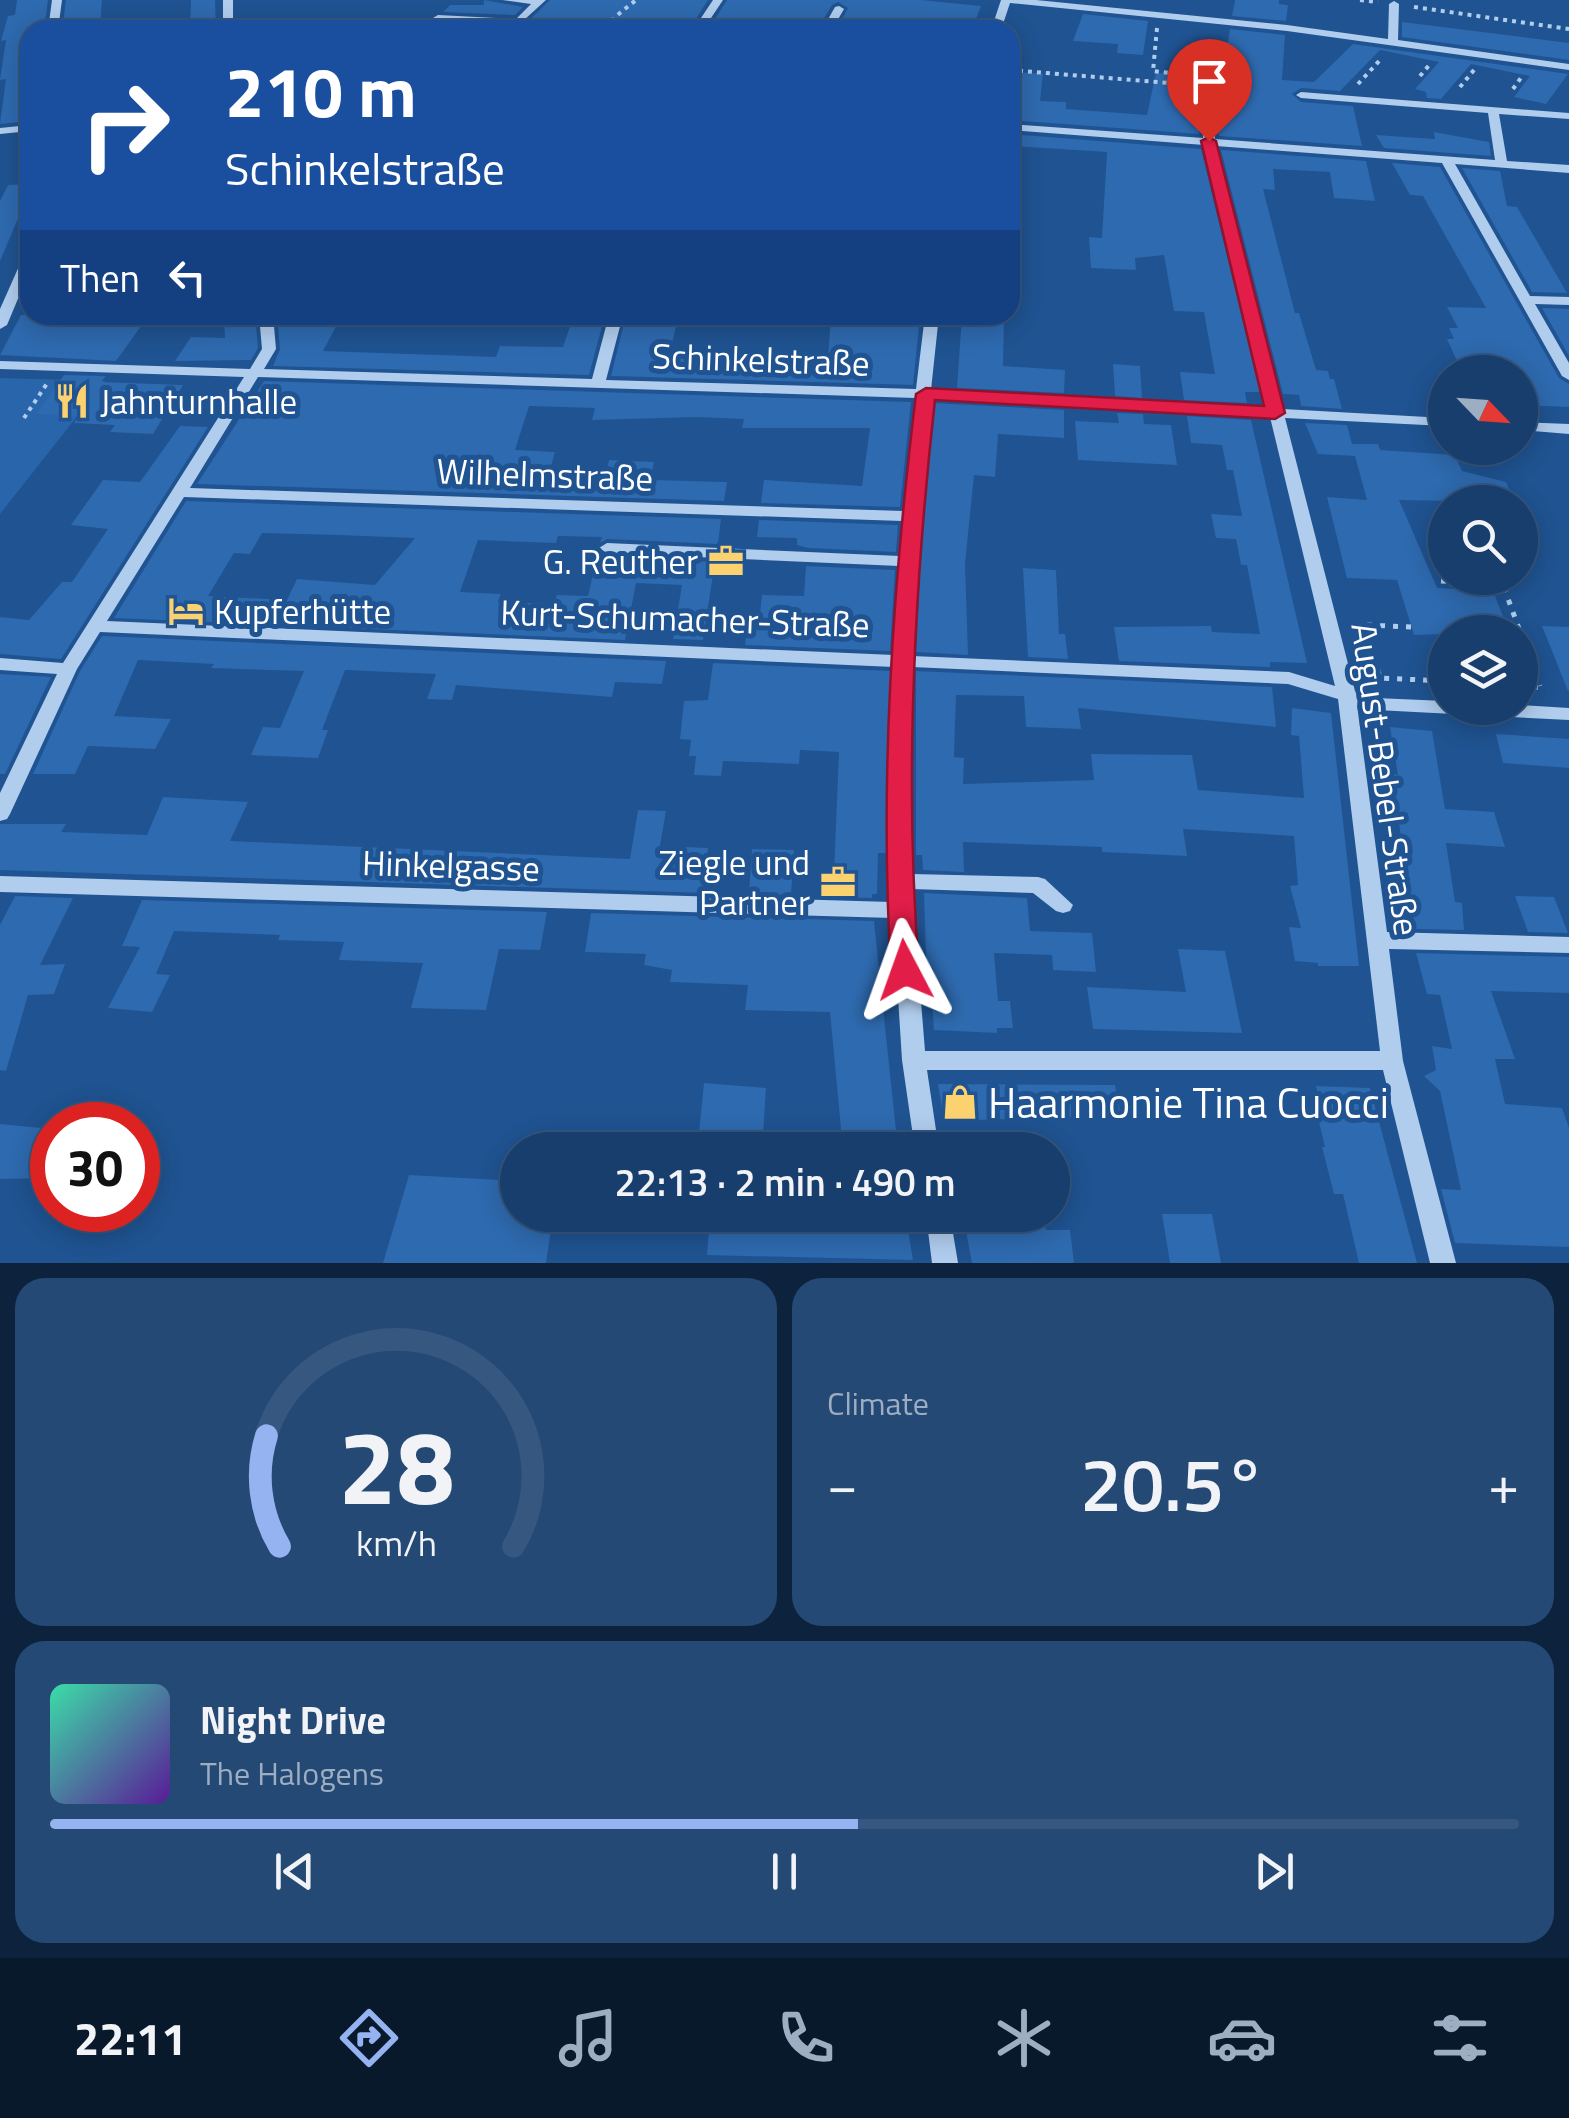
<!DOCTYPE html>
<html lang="en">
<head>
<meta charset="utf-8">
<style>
	body { margin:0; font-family:"Titillium Web",sans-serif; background:#244975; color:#f1f3f6; height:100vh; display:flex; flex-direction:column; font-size:38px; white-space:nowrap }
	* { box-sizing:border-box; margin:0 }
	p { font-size:32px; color:#9eaec2 }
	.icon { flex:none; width:55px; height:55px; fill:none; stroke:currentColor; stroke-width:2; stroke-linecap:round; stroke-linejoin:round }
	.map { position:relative; height:1263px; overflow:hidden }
	.details { display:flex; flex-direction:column; gap:15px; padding:15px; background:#0d223c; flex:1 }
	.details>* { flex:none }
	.top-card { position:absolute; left:20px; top:20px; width:1000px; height:305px; border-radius:30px; box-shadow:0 5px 25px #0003,0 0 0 2px #365780; background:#1a4fa0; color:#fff; overflow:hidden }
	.needle { width:65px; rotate:115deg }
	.controls { position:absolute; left:1428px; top:355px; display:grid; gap:20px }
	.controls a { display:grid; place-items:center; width:110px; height:110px; border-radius:50%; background:#173e6d; box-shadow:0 5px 25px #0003,0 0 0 2px #365780; font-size:50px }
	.speed { position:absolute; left:30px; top:1102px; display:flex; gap:20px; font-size:50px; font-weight:700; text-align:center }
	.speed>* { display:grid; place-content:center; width:130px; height:130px; border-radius:50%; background:#173e6d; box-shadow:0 5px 25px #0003,0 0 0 2px #365780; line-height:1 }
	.speed .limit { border:15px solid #d22; background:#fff; color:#111 }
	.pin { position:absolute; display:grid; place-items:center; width:85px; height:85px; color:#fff; margin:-102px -42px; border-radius:50% 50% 50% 0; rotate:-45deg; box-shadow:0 0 10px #0007 }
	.pin .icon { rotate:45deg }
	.me { position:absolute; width:110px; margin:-55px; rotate:356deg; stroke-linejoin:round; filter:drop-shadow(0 0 8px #0008) }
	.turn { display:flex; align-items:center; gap:35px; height:210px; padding:0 40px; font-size:45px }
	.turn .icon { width:130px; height:130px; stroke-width:2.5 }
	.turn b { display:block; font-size:70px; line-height:85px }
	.then { display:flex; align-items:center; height:95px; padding:0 40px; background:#0003; gap:20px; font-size:38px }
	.big { font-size:75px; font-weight:600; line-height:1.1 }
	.details .card { flex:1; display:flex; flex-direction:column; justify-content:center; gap:15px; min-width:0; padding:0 35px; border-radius:30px; background:#244975 }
	.details .dial { align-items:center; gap:0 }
	.dial svg { height:260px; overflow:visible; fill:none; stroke:#365780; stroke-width:7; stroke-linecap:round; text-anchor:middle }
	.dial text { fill:#f1f3f6; stroke:none }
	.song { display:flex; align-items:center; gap:30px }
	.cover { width:120px; height:120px; border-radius:15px; background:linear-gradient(135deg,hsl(160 70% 55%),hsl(270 70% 35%)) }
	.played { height:10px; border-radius:5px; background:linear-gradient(90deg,#95b2f1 55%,#365780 55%) }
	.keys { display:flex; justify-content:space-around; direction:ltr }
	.heat { display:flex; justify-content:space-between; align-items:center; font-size:55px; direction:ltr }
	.details .tiles { flex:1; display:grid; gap:15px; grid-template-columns:1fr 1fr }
	.card:last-child { grid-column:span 2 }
	.trip { position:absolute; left:500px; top:1132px; width:570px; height:100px; border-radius:50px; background:#173e6d; box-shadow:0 5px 25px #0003,0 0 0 2px #365780; font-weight:600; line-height:100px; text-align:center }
	.tabs { display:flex; height:160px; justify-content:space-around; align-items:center; background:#09192c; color:#9eaec2 }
	.tabs .icon { width:70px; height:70px }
	.tabs .selected { color:#95b2f1 }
	.tabs b { font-size:45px; color:#f1f3f6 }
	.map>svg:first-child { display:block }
</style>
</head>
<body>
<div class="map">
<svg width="1569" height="1263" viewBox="0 0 1569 1263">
	<rect width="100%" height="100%" fill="#1f5391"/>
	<!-- green -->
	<polygon fill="#2865aa" points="0,378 105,381 0,514"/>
	<!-- building -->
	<g fill="#2e6aaf" fill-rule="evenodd">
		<polygon points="17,0 48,0 44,30 30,30 30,121 0,124 6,79 0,80 6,40 1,41 8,16 15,15"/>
		<polygon points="66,0 102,0 100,30 62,30"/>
		<polygon points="191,0 215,0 216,29 190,30"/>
		<polygon points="484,0 523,7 515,15 443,12 450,5 484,5"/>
		<polygon points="550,0 708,0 689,30 519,30"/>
		<polygon points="727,0 921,0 981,6 972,30 841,21 848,8 838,2 832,5 823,20 803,18 797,30 708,30"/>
		<polygon points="1235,0 1279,0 1279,4 1288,5 1286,21 1232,16"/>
		<polygon points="1083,14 1148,21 1143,55 1117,53 1118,44 1073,41"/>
		<polygon points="1402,22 1569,43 1569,60 1402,37"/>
		<polygon points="1230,29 1285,35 1282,80 1314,82 1353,44 1568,74 1546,104 1514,97 1530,76 1471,64 1441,99 1427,98 1426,92 1415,89 1439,62 1380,50 1340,91 1301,88 1292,94 1301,102 1353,106 1362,146 1219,136 1216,89 1203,76 1212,76 1217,41 1228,42"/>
		<polygon points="1010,72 1043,74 1040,101 1066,102 1066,109 1147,115 1156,73 1188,75 1198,91 1199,134 1010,120"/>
		<polygon points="1434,132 1489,142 1491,156 1384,148 1376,135 1435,139"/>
		<polygon points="1010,134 1201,149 1260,392 1245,392 1247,403 1184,400 1180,372 1215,374 1204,312 1174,311 1164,255 1135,258 1136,270 1091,268 1089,237 1102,238 1107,152 1010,146"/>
		<polygon points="1221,150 1366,161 1375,201 1334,198 1330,172 1273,169 1275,190 1263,189 1295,313 1299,313 1316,370 1328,371 1330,379 1334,379 1342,409 1301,406 1299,395 1283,394"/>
		<polygon points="1392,163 1440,167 1559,378 1569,384 1569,407 1520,405 1520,372 1462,372 1447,339 1454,339 1449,328 1458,328 1447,307 1486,308 1423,196 1410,195"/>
		<polygon points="1462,168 1500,171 1507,206 1517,207 1567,293 1532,292"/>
		<polygon points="30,184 30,190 0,261 0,201 8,185"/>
		<polygon points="1542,308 1569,309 1569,356"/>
		<polygon points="21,315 149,315 116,361 0,355"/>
		<polygon points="224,315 255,315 258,348 251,360 175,361 191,337 225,338"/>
		<polygon points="277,315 342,315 323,351 496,357 500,346 563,347 574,315 605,315 589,375 273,366 280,349"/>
		<polygon points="626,315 670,315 667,326 676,326 670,353 709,354 707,364 784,366 785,357 828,358 831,316 920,315 913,385 611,376"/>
		<polygon points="962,315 1004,315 1003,366 1065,370 1064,393 957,388"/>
		<polygon points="1113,364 1140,366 1142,398 1115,396"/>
		<polygon points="64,375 106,376 101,382 183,385 153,434 110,432 115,425 74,423 79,416 37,414"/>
		<polygon points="264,381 911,402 900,507 761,503 764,480 862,486 870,428 742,428 744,419 697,417 592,420 595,408 529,406 515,450 555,452 548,477 600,479 601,469 607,469 609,460 654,462 650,480 727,482 724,501 197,484"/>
		<polygon points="933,403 1064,410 1064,438 998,434 995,477 974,475 965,564 968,655 916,652 924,494"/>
		<polygon points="1117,413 1143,414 1144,424 1171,425 1177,465 1078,460 1075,421 1119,423"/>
		<polygon points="1187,416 1251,420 1307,663 1270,662 1270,667 1119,661 1114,627 1211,626 1212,632 1260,634 1247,565 1241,565 1236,539 1216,538 1211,514 1242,516 1233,470 1227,470 1222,445 1191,443"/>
		<polygon points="1305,423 1347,425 1352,444 1378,444 1380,450 1455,455 1462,471 1506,482 1514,502 1399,500 1437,588 1493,591 1509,632 1414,635 1397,580 1347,578 1327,497 1367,500 1355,456 1318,454"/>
		<polygon points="180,426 208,427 61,659 0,654 0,617 29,620 62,582 72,582 108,529 71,525 103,480 140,482"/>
		<path d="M 186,501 L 721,519 L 718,544 L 607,539 L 600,543 L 602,537 L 558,536 L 556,543 L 478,540 L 460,592 L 501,594 L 498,602 L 554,604 L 557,595 L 588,596 L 598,552 L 607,557 L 715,562 L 703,640 L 673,639 L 682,585 L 636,583 L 625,640 L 114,618 ZM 262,533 L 337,535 L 415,538 L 375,585 L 297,579 L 287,600 L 208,596 L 234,553 L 250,554 Z"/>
		<polygon points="759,520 898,525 896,552 808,548 797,545 797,538 757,537"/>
		<polygon points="806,566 895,570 890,651 745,645 748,623 759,624 762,595 804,596"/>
		<polygon points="1023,568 1056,570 1059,634 1065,634 1068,659 1028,657"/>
		<polygon points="1542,626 1569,627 1569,691 1568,691"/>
		<polygon points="102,636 666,661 662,684 615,682 612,697 456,685 452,700 427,699 436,674 345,670 322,730 328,730 318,758 251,755 263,727 280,728 304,671 211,668 214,664 138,660 114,716 171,719 155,749 88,746 75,774 33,774 80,671"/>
		<polygon points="713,663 890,671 888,853 878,853 877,894 872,894 872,898 833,897 839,752 800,750 799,764 723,761 721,776 694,775 696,756 689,756 691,740 680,739 684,701 708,700"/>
		<polygon points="916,671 1272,687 1276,727 1078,708 1081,729 1026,727 1024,696 956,695 954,757 964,758 963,784 1094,780 1091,754 1192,755 1198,790 1304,798 1299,736 1291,735 1292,708 1331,713 1359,966 1318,966 1318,963 1295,961 1289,927 1301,928 1290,886 1298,885 1294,836 1183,829 1187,856 1102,852 1102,847 963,842 964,872 923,870 922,855 916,855"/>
		<polygon points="0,674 51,677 5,774 0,774"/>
		<polygon points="1390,727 1432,731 1445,809 1494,812 1505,847 1446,843 1455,902 1462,903 1464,930 1415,929 1396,804 1394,774 1398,775"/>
		<polygon points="1496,734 1569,739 1569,768 1503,763"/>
		<polygon points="163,797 248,802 230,841 630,859 638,810 666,811 660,846 708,848 704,893 0,870 0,824 66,824 61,832 147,835"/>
		<polygon points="752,849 794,850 791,895 749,894"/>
		<polygon points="924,893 1027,898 1030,931 1092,933 1096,972 1053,970 1052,955 994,953 998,1001 1010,1001 1013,1028 997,1028 997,1033 934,1030 931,988 927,988"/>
		<polygon points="15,896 73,898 40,965 65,964 54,994 28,995 6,1071 0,1070 0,925"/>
		<polygon points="1515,896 1554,897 1568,933 1528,932"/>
		<polygon points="142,900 547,912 540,950 499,949 486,1010 411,1008 423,963 339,960 344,942 278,940 280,935 174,931 156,974 170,975 152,1012 108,1008 140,947 122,946"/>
		<polygon points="591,913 874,921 898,1150 843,1150 830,1012 745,1010 748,985 670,982 672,970 644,965 646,954 585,952"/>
		<polygon points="1178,949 1225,951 1242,1033 1093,1029 1087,987 1186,992"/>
		<polygon points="1416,953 1569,957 1569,993 1491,991 1515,1059 1495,1059 1505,1104 1562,1108 1569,1128 1569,1247 1455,1243 1441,1189 1461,1190 1440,1091 1424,1076 1436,1070 1432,1046 1452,1049 1440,995 1427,994"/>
		<polygon points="704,1083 766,1088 762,1150 737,1150 739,1138 699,1133"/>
		<polygon points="938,1084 1115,1085 1120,1111 1073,1111 1074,1117 944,1121"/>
		<polygon points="1316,1086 1370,1088 1417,1263 1359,1263 1343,1194 1334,1194 1322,1147 1325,1147 1315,1106 1321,1106"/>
		<polygon points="0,1124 52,1129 52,1178 0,1179"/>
		<polygon points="409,1175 518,1181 518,1215 553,1215 546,1263 383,1263"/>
		<polygon points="1162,1214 1212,1214 1221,1263 1170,1263"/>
		<polygon points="710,1215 768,1215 767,1228 829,1230 829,1216 906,1218 913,1260 707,1255"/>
		<polygon points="963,1215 1044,1215 1046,1230 1070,1230 1074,1263 972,1263"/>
	</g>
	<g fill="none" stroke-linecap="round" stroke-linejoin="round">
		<!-- path-far1 -->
		<g stroke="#b0cdee" stroke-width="4" stroke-dasharray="4 5" stroke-linecap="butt">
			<polyline points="1360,0 1378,2"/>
			<polyline points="1414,7 1569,29"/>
			<polyline points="1157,28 1153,71 1178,74"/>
			<polyline points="609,30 615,17 636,0"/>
			<polyline points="1010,70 1169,83 1181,80"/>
			<polyline points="1420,76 1431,63"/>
			<polyline points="1358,84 1381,59"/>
			<polyline points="1460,87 1474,70"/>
			<polyline points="1513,89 1523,75"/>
			<polyline points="24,418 48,382"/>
		</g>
		<!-- path -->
		<g stroke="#b0cdee" stroke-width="5" stroke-dasharray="5 8" stroke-linecap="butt">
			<polyline points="1441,581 1503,585 1540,686"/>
			<polyline points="1411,627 1366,625 1380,678 1445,681"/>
			<polyline points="1520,661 1531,661"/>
			<polyline points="1520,685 1541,688"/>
		</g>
		<!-- minor -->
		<g fill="#b0cdee" fill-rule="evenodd">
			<polygon points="52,0 62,0 58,30 48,30"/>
			<rect x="223" y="0" width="10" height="30"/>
			<polygon points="502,0 546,0 513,30 508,27 510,25 438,21 433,18 438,15 516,19 531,4"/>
			<polygon points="713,0 723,0 703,30 693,30"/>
			<polygon points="1001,0 1036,0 1287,25 1388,39 1389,4 1394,1 1399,4 1398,40 1569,64 1569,70 1287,31 1010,3 1001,30 991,30"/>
			<polygon points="839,6 844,9 832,30 822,30 835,7"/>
			<path d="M 1196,74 L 1212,89 L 1215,139 L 1495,160 L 1488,113 L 1301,98 L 1296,95 L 1301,92 L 1569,113 L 1569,119 L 1499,114 L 1507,161 L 1569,165 L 1569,173 L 1455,164 L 1530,296 L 1569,297 L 1569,305 L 1535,304 L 1569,363 L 1569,380 L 1562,376 L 1442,163 L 1216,146 L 1283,409 L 1445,418 L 1445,426 L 1285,418 L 1355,691 L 1376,698 L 1445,701 L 1445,708 L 1520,708 L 1520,705 L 1569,708 L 1569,720 L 1376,710 L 1357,705 L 1387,932 L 1569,937 L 1569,953 L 1389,949 L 1403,1061 L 1456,1263 L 1430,1263 L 1383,1070 L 927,1070 L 939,1150 L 915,1150 L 902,1060 L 893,918 L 0,892 L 0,876 L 892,902 L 892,887 L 888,881 L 891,875 L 894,667 L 100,632 L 77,669 L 10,814 L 7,819 L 0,821 L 0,793 L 57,674 L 0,670 L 0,658 L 63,663 L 244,377 L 0,369 L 0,361 L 250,369 L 262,349 L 259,315 L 273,315 L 276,349 L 264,369 L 592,379 L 609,315 L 623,315 L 606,380 L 916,389 L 925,315 L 939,315 L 931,390 L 1268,408 L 1204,145 L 1010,130 L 1010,124 L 1203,138 L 1202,90 L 1191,77 ZM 258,377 L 915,398 L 903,511 L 190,488 ZM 930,399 L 1270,417 L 1335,686 L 1289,672 L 912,656 L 920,494 ZM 184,497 L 902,521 L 900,556 L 607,543 L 599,548 L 607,553 L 899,566 L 894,655 L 107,621 ZM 912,667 L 1288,684 L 1338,699 L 1380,1051 L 925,1051 L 912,889 L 1033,893 L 1056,911 L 1063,913 L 1070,911 L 1073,905 L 1045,879 L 1038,877 L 912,874 Z"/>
			<polygon points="30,125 30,131 0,134 0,128"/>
			<polygon points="30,251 30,270 7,325 0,329 0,309 24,255"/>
			<polygon points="1520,422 1569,424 1569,434 1520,430"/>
			<polygon points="926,1215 950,1215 958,1263 932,1263"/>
		</g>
	</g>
	<!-- route -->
	<path fill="#e11d48" stroke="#92132f" stroke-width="2.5" d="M 1209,137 L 1216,141 L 1285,413 L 1275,419 L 935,400 C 914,588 904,782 919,970 L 915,978 L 905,981 L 895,978 L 891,970 C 879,779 893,583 916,394 L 926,388 L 1264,406 L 1201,141 Z"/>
	<!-- icons -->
	<defs>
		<symbol id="restaurant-bare" viewBox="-9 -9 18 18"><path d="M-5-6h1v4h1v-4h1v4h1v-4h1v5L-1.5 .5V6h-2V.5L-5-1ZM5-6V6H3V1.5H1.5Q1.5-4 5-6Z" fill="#fcd170" stroke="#1f5391" stroke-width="2.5" paint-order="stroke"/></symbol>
		<symbol id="office-bare" viewBox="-9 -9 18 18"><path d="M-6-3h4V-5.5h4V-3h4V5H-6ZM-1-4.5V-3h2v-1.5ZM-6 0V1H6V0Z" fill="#fcd170" stroke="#1f5391" stroke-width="2.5" paint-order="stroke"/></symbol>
		<symbol id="hotel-bare" viewBox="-9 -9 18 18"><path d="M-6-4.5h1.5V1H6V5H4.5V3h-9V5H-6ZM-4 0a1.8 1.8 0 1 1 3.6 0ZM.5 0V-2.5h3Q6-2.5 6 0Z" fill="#fcd170" stroke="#1f5391" stroke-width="2.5" paint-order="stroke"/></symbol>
		<symbol id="shop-bare" viewBox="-9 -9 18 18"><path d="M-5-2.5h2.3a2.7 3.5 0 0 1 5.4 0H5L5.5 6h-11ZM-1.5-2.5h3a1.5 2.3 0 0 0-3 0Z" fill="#fcd170" stroke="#1f5391" stroke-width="2.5" paint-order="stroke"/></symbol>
	</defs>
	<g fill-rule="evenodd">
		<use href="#restaurant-bare" x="47" y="376" width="50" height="50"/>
		<use href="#office-bare" x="701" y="536" width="50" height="50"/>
		<use href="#hotel-bare" x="161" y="586" width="50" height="50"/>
		<use href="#office-bare" x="813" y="857" width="50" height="50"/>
		<use href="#shop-bare" x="935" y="1077" width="50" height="50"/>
	</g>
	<g text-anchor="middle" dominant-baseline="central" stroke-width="10" stroke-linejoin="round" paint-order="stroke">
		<!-- street labels -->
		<g font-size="35" fill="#fff" stroke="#1f5391">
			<text transform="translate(761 359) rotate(2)">Schinkelstraße</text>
			<text transform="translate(545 474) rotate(2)">Wilhelmstraße</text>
			<text transform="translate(685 618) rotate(2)">Kurt-Schumacher-Straße</text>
			<text transform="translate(1386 779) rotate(82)">August-Bebel-Straße</text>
			<text transform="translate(451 865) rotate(2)">Hinkelgasse</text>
		</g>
		<!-- poi labels -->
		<g font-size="35" fill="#fff" stroke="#1f5391" text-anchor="start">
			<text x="100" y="401">Jahnturnhalle</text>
			<text x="698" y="561" text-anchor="end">G. Reuther</text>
			<text x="214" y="611">Kupferhütte</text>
			<text x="810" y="862" text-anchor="end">Ziegle und<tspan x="810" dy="40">Partner</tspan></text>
		</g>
		<!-- near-poi labels -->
		<g font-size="42" fill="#fff" stroke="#1f5391" text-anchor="start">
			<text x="988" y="1102">Haarmonie Tina Cuocci</text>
		</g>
	</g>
</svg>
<div class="controls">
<a><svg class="needle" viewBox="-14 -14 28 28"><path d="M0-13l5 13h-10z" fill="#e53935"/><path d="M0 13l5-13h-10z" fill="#9eaec2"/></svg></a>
<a><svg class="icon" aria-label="search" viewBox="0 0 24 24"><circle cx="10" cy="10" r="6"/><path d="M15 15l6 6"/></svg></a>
<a><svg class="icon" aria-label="layers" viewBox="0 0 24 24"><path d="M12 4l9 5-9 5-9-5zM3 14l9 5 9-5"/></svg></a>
</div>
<div class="speed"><div class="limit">30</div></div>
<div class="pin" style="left:1209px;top:141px;background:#d93025"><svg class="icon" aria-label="arrive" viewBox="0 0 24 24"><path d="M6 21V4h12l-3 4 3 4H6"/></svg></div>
<svg class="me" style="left:905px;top:970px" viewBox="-20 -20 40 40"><path d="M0-17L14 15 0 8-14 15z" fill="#e11d48" stroke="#fff" stroke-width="4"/></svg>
<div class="trip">22:13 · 2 min · 490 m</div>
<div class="top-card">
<div class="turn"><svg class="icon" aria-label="right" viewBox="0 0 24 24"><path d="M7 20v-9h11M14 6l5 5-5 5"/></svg><div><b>210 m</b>Schinkelstraße</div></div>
<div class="then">Then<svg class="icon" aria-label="left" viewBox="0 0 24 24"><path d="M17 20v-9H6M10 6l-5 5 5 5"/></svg></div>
</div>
</div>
<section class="details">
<div class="tiles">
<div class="card dial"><svg viewBox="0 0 100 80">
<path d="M14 69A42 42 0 1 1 86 69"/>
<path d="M14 69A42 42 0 0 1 10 35" stroke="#95b2f1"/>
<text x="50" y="56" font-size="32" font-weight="700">28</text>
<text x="50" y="72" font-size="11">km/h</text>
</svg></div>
<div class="card"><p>Climate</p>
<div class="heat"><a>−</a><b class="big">20.5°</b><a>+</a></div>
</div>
<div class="card">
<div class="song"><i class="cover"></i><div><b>Night Drive</b><p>The Halogens</p></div></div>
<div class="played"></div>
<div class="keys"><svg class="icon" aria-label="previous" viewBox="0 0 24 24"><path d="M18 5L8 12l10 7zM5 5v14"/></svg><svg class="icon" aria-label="pause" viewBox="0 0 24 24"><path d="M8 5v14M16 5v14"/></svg><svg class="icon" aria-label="next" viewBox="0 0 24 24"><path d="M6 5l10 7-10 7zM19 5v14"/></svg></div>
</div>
</div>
</section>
<nav class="tabs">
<b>22:11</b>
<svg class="icon selected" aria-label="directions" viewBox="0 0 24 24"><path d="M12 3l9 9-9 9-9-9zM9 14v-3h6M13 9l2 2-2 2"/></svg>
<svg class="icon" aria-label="music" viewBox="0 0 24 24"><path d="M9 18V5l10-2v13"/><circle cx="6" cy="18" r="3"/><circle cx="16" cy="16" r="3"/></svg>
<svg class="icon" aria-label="phone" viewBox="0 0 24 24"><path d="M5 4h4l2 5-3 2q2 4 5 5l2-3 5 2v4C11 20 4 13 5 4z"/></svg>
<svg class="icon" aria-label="climate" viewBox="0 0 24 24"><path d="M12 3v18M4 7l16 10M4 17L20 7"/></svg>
<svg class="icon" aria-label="car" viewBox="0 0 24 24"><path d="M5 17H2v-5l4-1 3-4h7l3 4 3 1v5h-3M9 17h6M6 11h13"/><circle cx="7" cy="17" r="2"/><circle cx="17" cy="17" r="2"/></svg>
<svg class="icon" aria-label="filters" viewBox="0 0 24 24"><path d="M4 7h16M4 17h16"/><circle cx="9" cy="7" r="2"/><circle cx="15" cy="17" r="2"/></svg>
</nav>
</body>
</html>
